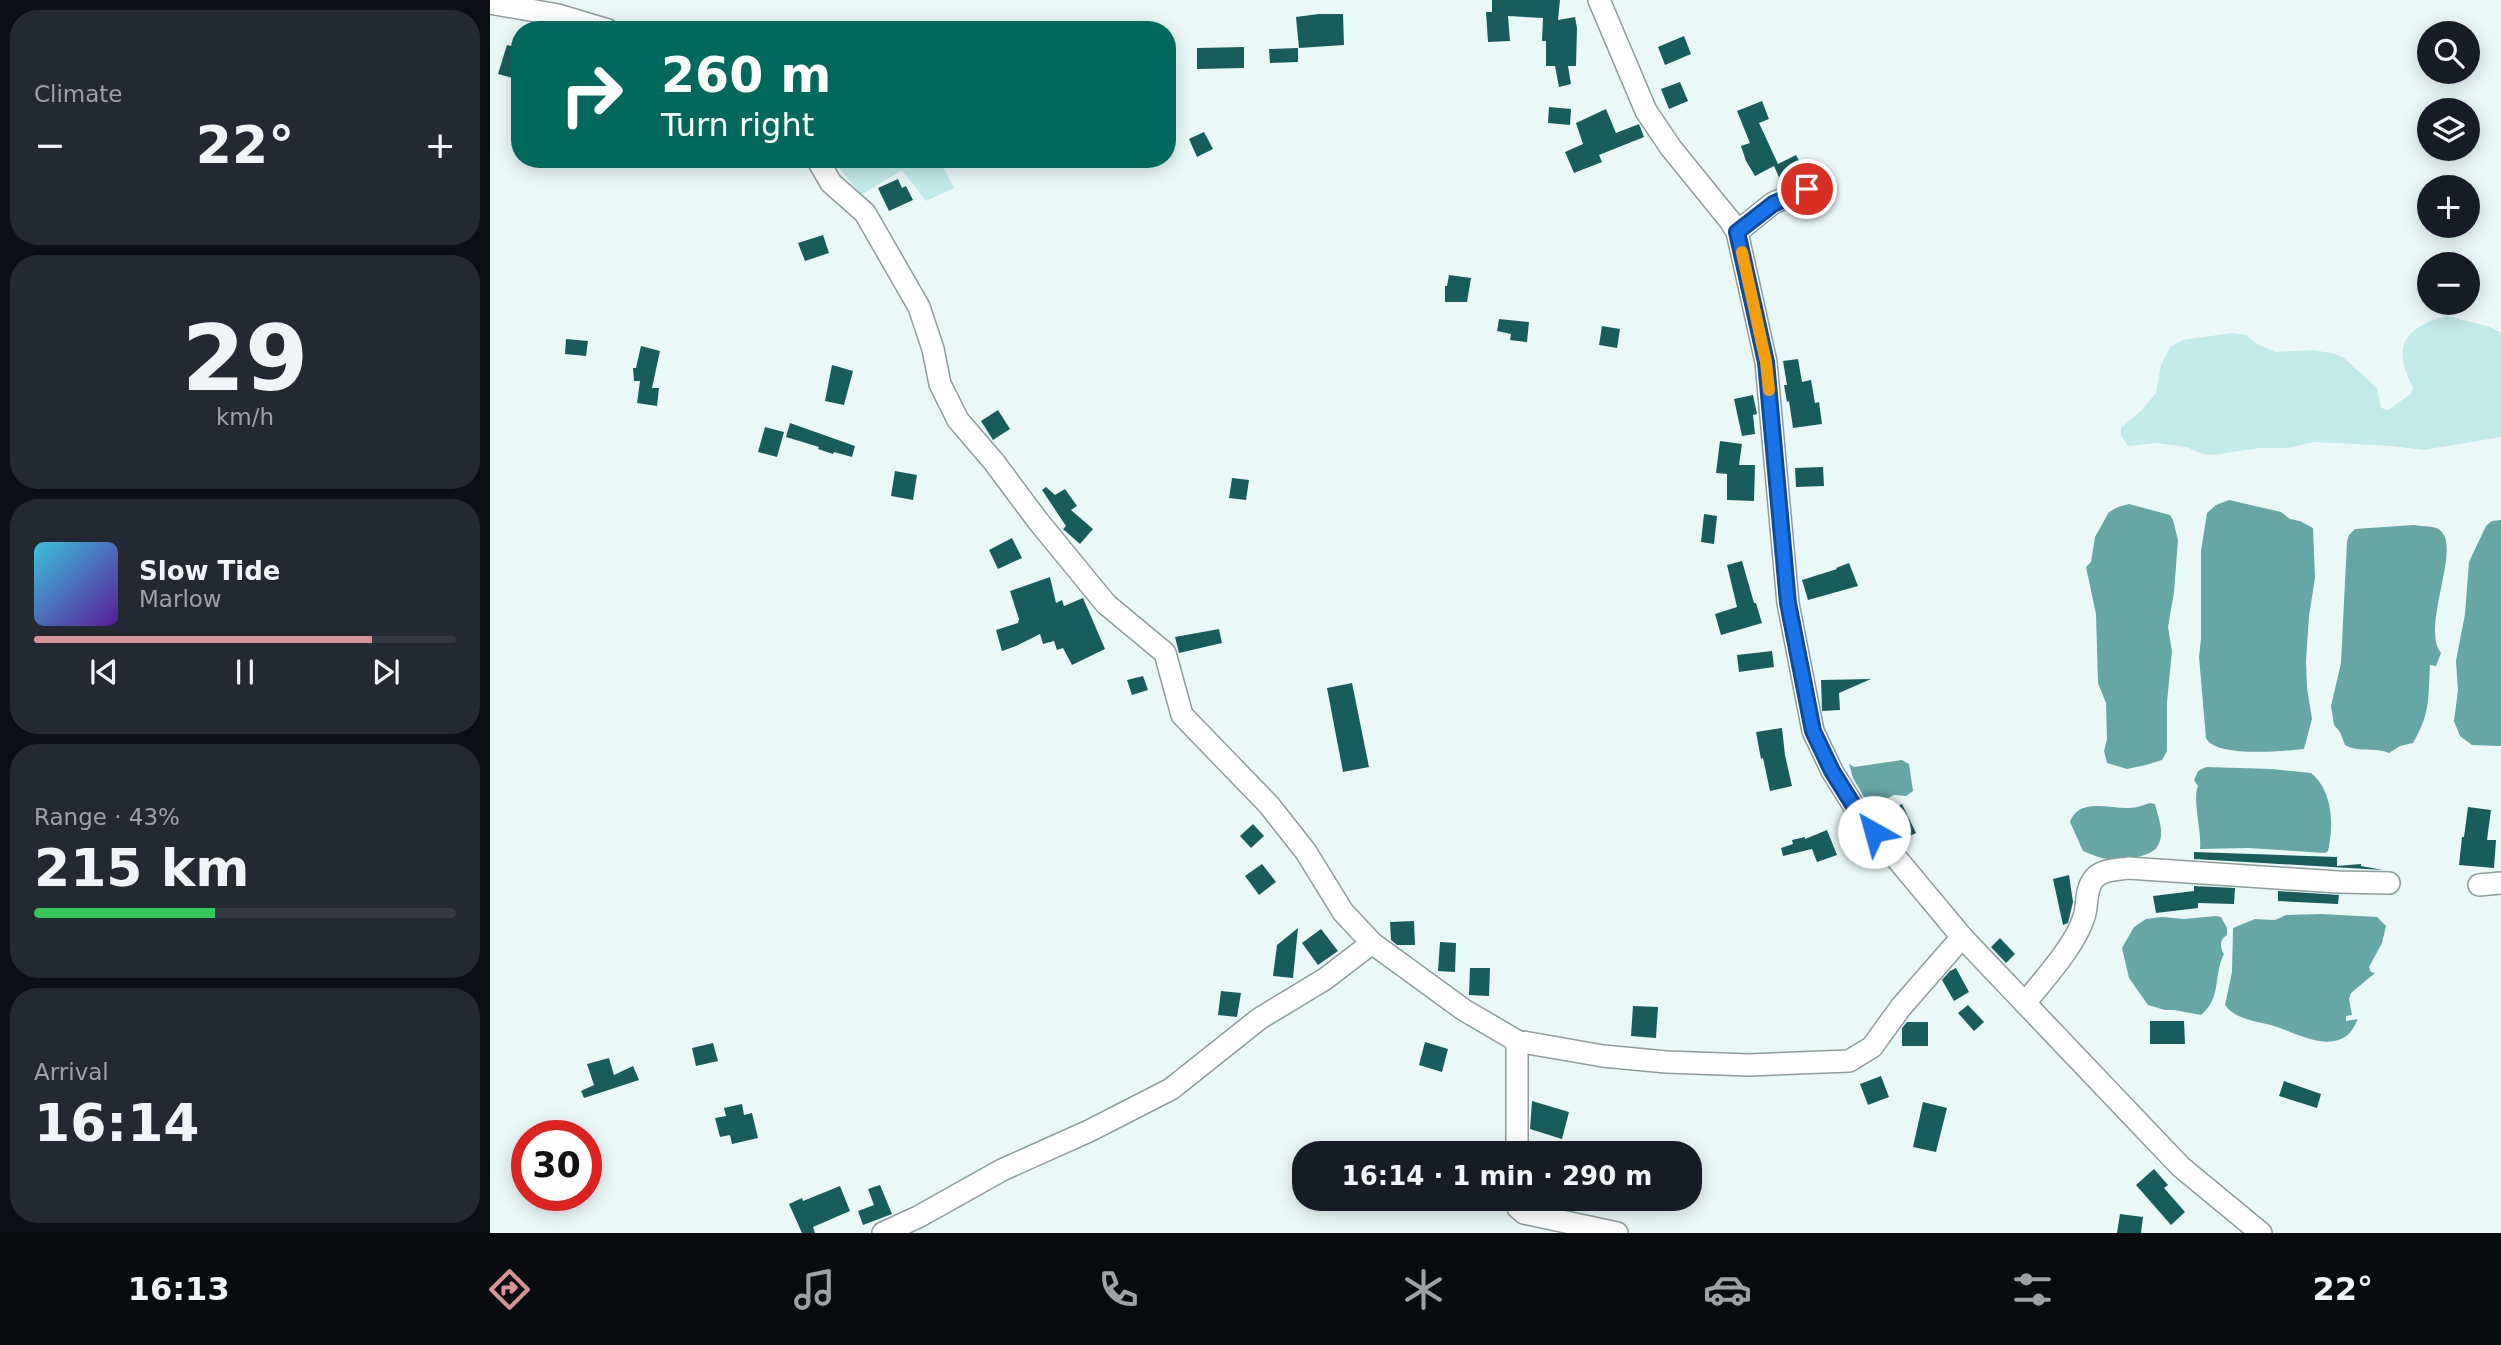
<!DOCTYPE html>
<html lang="en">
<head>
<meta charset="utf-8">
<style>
	body { margin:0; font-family:"DejaVu Sans",sans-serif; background:#242831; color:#f1f3f6; height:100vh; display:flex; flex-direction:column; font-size:26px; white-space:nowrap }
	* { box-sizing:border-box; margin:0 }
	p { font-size:23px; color:#9ea1a6 }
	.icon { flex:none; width:38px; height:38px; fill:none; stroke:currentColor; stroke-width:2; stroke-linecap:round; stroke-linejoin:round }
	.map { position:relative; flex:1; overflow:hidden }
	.drawer { display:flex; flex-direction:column; gap:10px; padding:10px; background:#0d0f14; width:490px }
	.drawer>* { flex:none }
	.top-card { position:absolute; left:21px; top:21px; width:665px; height:147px; border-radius:28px; box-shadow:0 4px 18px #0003; background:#00695c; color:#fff; overflow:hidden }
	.fabs { position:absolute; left:1927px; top:21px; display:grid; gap:14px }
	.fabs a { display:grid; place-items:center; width:63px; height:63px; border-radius:50%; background:#171b24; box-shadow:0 4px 18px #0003; font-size:35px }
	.speed { position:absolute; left:21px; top:1120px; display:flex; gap:14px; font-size:35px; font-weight:700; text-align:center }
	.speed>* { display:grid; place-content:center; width:91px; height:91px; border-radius:50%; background:#171b24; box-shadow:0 4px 18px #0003; line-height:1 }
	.speed .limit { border:10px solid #d22; background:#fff; color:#111 }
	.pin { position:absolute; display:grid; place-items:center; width:60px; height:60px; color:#fff; margin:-30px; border:4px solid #fff; border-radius:50%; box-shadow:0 2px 7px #0007 }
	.me { position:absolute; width:77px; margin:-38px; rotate:322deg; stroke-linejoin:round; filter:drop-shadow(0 0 5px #0008) }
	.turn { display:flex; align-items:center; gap:24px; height:147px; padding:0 35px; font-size:32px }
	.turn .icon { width:91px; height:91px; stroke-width:2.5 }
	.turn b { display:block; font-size:49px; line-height:60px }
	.big { font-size:52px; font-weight:700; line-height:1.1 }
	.drawer .widget { flex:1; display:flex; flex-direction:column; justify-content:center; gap:10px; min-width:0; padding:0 24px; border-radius:28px; background:#242831 }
	.drawer .dial { align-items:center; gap:0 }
	.dial b { font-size:91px; line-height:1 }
	.song { display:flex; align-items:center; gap:21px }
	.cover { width:84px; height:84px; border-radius:10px; background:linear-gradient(135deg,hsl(190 70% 55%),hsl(270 70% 35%)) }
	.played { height:7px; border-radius:4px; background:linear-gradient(90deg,#d49499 80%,#363941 80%) }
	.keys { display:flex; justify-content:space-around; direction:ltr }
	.heat { display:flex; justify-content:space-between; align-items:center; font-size:38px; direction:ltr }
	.charge { height:10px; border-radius:5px; background:linear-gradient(90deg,#34c759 43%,#363941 0) }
	.trip { position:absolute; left:802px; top:1141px; width:410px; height:70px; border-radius:28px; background:#171b24; box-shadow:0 4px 18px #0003; font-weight:700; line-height:70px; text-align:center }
	.tabs { display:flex; height:112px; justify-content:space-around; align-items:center; background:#090b0e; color:#9ea1a6 }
	.tabs .icon { width:49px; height:49px }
	.tabs .active { color:#d49499 }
	.tabs b { font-size:32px; color:#f1f3f6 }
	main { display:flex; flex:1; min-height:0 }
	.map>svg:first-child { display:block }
</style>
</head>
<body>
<main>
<section class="drawer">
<div class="widget"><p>Climate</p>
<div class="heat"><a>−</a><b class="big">22°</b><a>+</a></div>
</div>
<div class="widget dial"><b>29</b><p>km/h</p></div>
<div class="widget">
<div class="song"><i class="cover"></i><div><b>Slow Tide</b><p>Marlow</p></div></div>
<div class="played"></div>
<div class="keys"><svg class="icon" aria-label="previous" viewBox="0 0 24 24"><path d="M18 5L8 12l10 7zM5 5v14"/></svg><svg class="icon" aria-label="pause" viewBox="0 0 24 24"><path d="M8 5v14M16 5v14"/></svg><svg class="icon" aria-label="next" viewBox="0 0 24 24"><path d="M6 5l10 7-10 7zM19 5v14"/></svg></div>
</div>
<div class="widget"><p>Range · 43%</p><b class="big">215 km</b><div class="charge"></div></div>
<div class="widget"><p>Arrival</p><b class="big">16:14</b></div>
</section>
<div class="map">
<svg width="2011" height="1233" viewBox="0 0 2011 1233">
	<rect width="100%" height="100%" fill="#eaf9f8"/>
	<!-- green -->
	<g fill="#c2eae8">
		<polygon points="342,159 449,159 464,188 436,201 412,170 371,195"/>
		<path d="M 1957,316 L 2000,327 L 2011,333 L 2011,437 L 1933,450 L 1903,446 L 1825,442 L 1798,448 L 1770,448 L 1722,455 L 1709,453 L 1697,447 L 1666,443 L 1638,446 L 1631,435 L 1631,428 L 1652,410 L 1666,393 L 1671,365 L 1680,347 L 1693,340 L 1742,333 L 1756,335 L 1767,344 L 1786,352 L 1821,350 L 1842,353 L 1854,358 L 1887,388 L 1891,408 L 1898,410 L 1921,394 L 1923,387 C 1901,347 1914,327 1957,316 Z"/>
	</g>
	<!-- water -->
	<g fill="#66a6a4">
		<path d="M 1739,500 L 1791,512 L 1800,519 L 1810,521 L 1823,528 L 1825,578 L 1819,616 L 1816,661 L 1817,688 L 1822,719 L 1814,749 C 1794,751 1725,758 1716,738 L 1709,657 L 1711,639 L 1711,551 L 1717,513 L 1726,505 Z"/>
		<polygon points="1639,504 1680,515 1683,520 1688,540 1684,592 1678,627 1682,651 1677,702 1677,751 1672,760 1656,765 1637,769 1617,763 1614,751 1617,739 1616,703 1608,683 1606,614 1596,567 1601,562 1605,537 1619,512 1628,507"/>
		<polygon points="2011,520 2011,746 1982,745 1970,736 1964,721 1968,690 1966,661 1975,614 1979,562 1996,526 2002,521"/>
		<path d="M 1924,525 C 1932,527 1945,525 1951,531 C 1971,550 1931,626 1951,653 L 1946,666 L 1940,665 C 1938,698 1941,712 1923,743 L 1910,746 L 1899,753 C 1885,747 1869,753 1855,745 L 1850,732 L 1844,725 L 1841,706 L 1851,663 L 1857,542 L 1859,535 L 1865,529 Z"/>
		<polygon points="1412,760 1419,764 1423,791 1416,796 1404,795 1380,807 1363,778 1359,764 1364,767"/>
		<path d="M 1716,767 L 1782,769 L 1821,773 C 1843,791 1844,825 1838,851 L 1835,853 L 1758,848 L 1710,849 C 1712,831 1702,799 1708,786 L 1704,780 L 1708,771 Z"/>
		<path d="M 1660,803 L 1665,804 C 1668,817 1676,834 1667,847 C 1659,858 1631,860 1619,859 C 1612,859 1600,854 1593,851 L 1580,822 C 1589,797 1620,809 1639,808 C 1647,808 1653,805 1660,803 Z"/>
		<path d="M 1831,914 L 1887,917 L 1896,926 L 1892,943 L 1879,967 L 1881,972 L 1885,973 L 1861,993 L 1859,999 L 1862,1015 L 1856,1016 L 1856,1021 L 1868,1019 C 1864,1027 1860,1036 1851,1039 C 1829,1048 1804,1032 1784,1026 C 1767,1021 1746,1020 1735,1005 L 1742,972 L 1743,928 L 1765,919 L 1785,920 L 1796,915 Z"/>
		<path d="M 1726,916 L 1731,917 L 1737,928 L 1737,935 C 1729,940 1730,947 1734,954 C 1723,975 1732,998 1711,1015 L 1684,1010 L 1675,1010 L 1658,1005 L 1639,978 L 1632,948 L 1644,927 L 1656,919 L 1672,917 L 1694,919 Z"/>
	</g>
	<!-- building -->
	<g fill="#195c5c">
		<polygon points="1002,0 1070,0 1068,20 1085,17 1087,28 1086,66 1078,66 1081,84 1069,87 1065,66 1056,66 1056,41 1052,41 1053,18 1018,16 1020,41 998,42 996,12 1002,12"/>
		<polygon points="829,14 853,14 854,45 809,48 806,17"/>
		<polygon points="1194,36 1201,54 1175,65 1168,47"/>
		<polygon points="17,45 30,48 30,80 8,74"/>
		<polygon points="754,47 754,68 707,69 707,48"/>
		<polygon points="808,48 808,62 780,63 779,49"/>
		<polygon points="1190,82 1198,101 1179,109 1171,89"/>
		<polygon points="1272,101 1279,119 1269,123 1288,164 1306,155 1315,172 1292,184 1284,166 1265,176 1256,161 1251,146 1260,143 1247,111"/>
		<polygon points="1059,107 1081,109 1080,125 1058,123"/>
		<polygon points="1116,109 1126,133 1149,124 1154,137 1109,155 1112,162 1084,173 1075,152 1093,144 1086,123"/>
		<polygon points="714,132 723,149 707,157 699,139"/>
		<polygon points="408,179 412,188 416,186 423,200 399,211 388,188"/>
		<polygon points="333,235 339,253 315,261 308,243"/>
		<polygon points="959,275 981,278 977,302 955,302 955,286 957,286"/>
		<polygon points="1009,319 1039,322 1037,342 1020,340 1021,334 1007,331"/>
		<polygon points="1112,326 1130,329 1127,348 1109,345"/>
		<polygon points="76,339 98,341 96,356 75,354"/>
		<polygon points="151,346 170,351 162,388 169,388 167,406 147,403 150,381 144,381 143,368 146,368"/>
		<polygon points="1308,359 1312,382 1321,380 1325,403 1329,402 1332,424 1303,428 1299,401 1297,402 1294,385 1297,385 1293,361"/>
		<polygon points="342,365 363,371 354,405 335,401"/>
		<polygon points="1263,395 1267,414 1263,415 1265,434 1252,436 1244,399"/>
		<polygon points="508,410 520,429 503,440 491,421"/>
		<polygon points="300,423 365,446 362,457 344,452 343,454 328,449 329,447 296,437"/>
		<polygon points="275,427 294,432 287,457 268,452"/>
		<polygon points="1230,441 1252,444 1249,465 1265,465 1264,501 1237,500 1237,474 1226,473"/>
		<polygon points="1333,467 1334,486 1306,487 1305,468"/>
		<polygon points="405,471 427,475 423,500 401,496"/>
		<polygon points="742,478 759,480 756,500 739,498"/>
		<polygon points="556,487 565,495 575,489 587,506 581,510 603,529 590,544 573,529 576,526 552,490"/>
		<polygon points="1214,514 1227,516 1224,544 1211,542"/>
		<polygon points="522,538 532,558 508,569 499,550"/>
		<polygon points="1252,561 1264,603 1266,603 1272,623 1231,635 1225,614 1247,607 1237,565"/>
		<polygon points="1359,563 1368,586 1318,600 1312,580 1347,569 1346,568"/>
		<polygon points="560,577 566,603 572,600 574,606 593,598 615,649 582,665 573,648 567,650 564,641 553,644 550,634 526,646 512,651 506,630 528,623 529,619 520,591"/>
		<polygon points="729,629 732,643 689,653 685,637"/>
		<polygon points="1282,651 1284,667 1249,672 1247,655"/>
		<polygon points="653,676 658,690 642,695 637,680"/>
		<polygon points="1381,679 1349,693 1350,710 1332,711 1331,680"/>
		<polygon points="862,683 879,767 853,772 837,688"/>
		<polygon points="1292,728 1295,755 1302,786 1280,791 1273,758 1271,759 1266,732"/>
		<polygon points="1412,804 1426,833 1409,841 1390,815"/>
		<polygon points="1978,807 2001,810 1997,840 2006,840 2004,868 1969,865 1972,837 1974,837"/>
		<polygon points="763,824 774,836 761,848 750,836"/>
		<polygon points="1337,830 1347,855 1327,862 1322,849 1293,856 1291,848 1303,844 1302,840 1315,837 1315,839"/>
		<polygon points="1704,852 1847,857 1847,866 1871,864 1871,866 1893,870 1704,859"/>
		<polygon points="772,864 786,882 769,895 755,876"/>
		<polygon points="1579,875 1583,902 1578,923 1573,925 1563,879"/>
		<polygon points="1704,886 1745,888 1744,904 1708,903 1708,908 1666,913 1663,896 1704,891"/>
		<polygon points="1788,891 1849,895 1848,904 1788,901"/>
		<polygon points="924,921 925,945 907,945 901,940 900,922"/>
		<polygon points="808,928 803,978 783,976 787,945"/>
		<polygon points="831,929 848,951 828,965 812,943"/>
		<polygon points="1510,938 1525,954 1516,963 1501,947"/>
		<polygon points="950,942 966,943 965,972 948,971"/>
		<polygon points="980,968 1000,968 999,996 979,995"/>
		<polygon points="1466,968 1479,992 1464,1001 1452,980 1460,971"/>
		<polygon points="731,991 751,993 747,1017 728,1015"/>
		<polygon points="1478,1005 1494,1022 1484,1031 1468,1013"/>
		<polygon points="1143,1006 1168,1007 1166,1038 1141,1036"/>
		<polygon points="1660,1021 1694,1021 1695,1044 1660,1044"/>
		<polygon points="1417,1022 1438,1022 1438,1046 1412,1046 1412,1028"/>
		<polygon points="935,1042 958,1049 952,1072 929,1065"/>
		<polygon points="223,1043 228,1061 206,1066 202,1048"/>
		<polygon points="119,1058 124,1075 143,1066 149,1080 94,1098 91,1091 104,1085 97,1064"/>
		<polygon points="1391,1076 1399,1097 1378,1105 1370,1084"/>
		<polygon points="1794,1081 1831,1094 1827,1108 1789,1096"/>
		<polygon points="1042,1101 1079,1112 1072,1139 1040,1129"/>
		<polygon points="1433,1102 1457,1108 1446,1152 1423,1147"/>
		<polygon points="252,1104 254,1115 262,1113 268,1138 242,1144 240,1135 230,1137 225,1118 236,1116 234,1108"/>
		<polygon points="1664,1169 1678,1185 1674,1188 1695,1212 1681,1225 1646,1185"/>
		<polygon points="390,1185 402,1214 373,1225 368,1211 384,1205 378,1189"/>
		<polygon points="350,1186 360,1211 323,1227 325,1233 312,1233 299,1204 312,1198 313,1201"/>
		<polygon points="1630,1214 1653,1217 1651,1233 1627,1233"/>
	</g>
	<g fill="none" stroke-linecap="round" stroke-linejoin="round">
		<defs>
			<g id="minor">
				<polyline points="1109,0 1156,111 1181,148 1241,222 1247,232 1276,362 1298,603 1323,731 1342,771 1367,811 1472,937 1691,1167 1771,1233"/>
				<polyline points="0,3 68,15 118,30"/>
				<polyline points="327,159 341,183 375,213 429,307 443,349 450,384 468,420 504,462 548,521 616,604 675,653 692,715 779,805 816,852 853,912 882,943 974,1010 1027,1041 1113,1056 1176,1062 1259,1065 1359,1061 1382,1047 1411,1007 1472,937"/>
				<polyline points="1247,232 1283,203 1317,189"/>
				<polyline points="1989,885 2011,883"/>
				<path d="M 1535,1003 C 1554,979 1585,946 1594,917 C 1598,905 1595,891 1603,880 C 1610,869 1627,870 1638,868 L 1848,882 L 1899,883"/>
				<polyline points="1027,1041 1027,1153"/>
				<polyline points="1027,1199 1028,1208 1034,1213 1127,1233"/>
				<polyline points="393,1233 428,1217 512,1170 599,1131 681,1089 769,1019 835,979 882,943"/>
			</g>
		</defs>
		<!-- minor casing -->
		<use href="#minor" stroke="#8e9c9b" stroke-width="24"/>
		<!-- minor -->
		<use href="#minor" stroke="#fff" stroke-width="21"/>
	</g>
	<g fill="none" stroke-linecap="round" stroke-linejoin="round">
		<defs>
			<polyline id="route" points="1317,189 1283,204 1247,232 1276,362 1298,603 1323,731 1342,771 1367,811 1384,832"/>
		</defs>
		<!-- route casing -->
		<use href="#route" stroke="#114b97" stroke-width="18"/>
		<!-- route -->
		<use href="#route" stroke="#1a73e8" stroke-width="12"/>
		<!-- slow -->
		<polyline stroke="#f59e0b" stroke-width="12" points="1252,252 1276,362 1279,390"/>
	</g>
</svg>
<div class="fabs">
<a><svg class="icon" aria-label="search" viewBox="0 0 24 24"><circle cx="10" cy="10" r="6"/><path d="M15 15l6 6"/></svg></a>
<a><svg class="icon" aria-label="layers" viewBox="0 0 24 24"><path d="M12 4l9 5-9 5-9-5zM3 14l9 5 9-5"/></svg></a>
<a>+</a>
<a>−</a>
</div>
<div class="speed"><div class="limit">30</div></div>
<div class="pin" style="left:1317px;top:189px;background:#d93025"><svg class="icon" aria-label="arrive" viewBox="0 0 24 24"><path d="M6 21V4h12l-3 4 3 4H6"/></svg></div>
<svg class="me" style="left:1384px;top:832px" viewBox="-20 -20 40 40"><circle r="19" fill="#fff"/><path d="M0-13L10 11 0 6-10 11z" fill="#1a73e8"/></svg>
<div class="trip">16:14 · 1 min · 290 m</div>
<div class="top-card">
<div class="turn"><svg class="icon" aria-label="right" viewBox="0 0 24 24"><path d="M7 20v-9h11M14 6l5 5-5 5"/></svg><div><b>260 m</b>Turn right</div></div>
</div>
</div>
</main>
<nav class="tabs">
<b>16:13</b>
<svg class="icon active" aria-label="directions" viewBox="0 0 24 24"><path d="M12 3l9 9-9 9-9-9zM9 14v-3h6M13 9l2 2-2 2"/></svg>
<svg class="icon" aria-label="music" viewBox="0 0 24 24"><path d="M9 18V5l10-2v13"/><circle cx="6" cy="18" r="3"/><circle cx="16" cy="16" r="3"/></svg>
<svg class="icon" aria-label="phone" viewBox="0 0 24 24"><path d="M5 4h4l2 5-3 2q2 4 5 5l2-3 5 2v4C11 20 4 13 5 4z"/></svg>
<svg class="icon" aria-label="climate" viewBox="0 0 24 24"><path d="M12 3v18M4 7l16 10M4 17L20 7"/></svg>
<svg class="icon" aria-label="car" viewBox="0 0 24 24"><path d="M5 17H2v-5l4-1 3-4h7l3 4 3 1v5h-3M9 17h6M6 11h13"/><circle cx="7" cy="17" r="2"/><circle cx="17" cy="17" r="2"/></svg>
<svg class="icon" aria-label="filters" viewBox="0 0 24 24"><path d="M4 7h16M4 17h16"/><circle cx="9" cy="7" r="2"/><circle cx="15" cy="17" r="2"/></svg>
<b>22°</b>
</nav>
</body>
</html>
